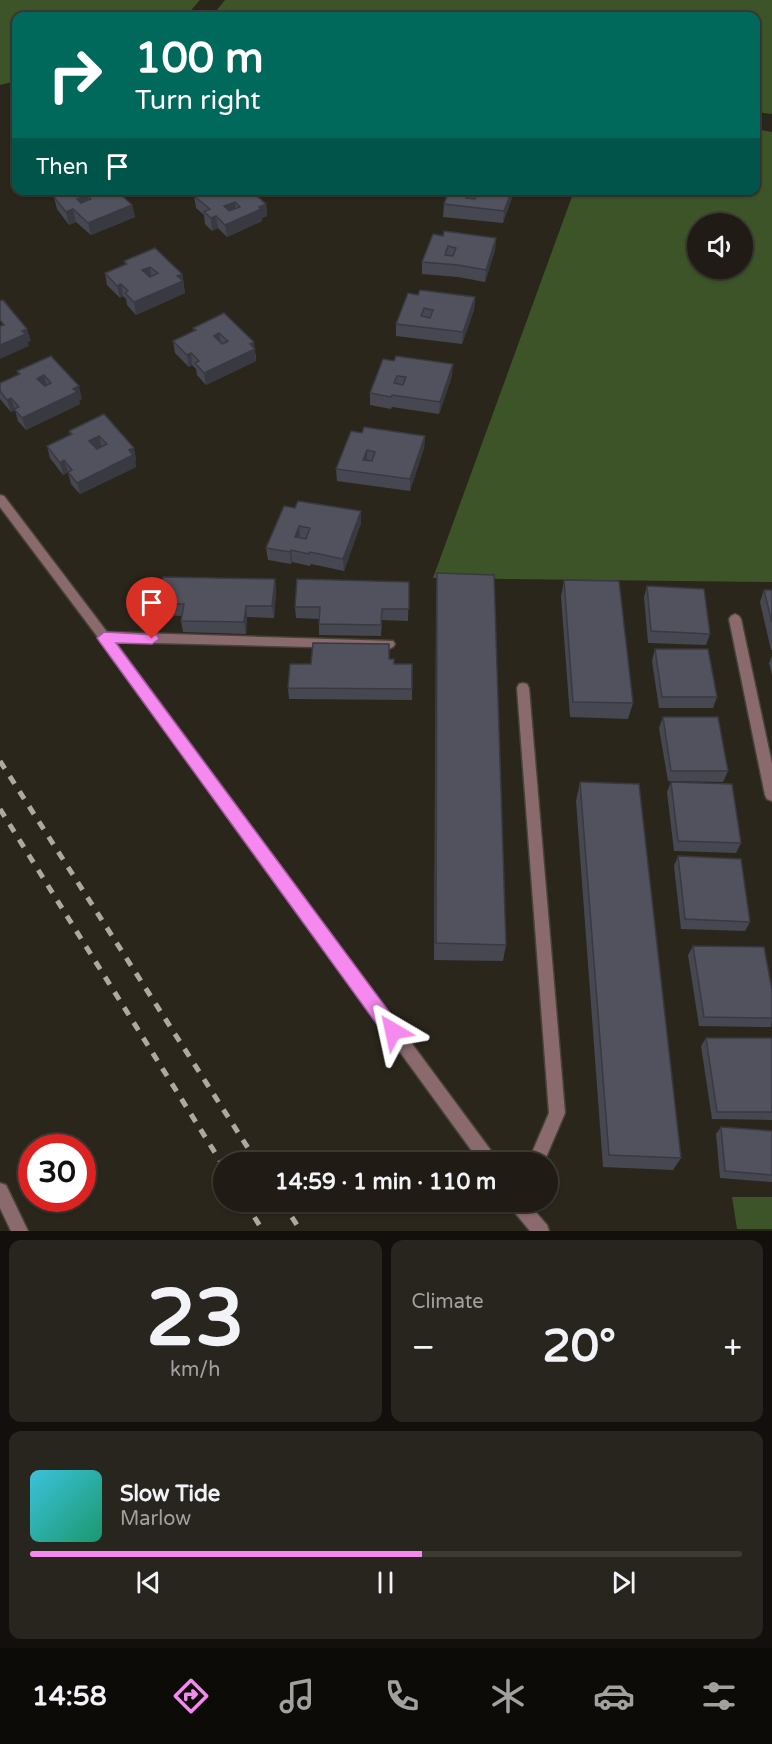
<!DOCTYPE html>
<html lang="en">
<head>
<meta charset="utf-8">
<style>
	body { margin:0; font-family:"Varela Round",sans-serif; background:#28251e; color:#f1f3f6; height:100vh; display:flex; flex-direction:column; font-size:22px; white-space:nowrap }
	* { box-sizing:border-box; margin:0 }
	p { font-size:20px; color:#a2a1a0 }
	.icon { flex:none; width:33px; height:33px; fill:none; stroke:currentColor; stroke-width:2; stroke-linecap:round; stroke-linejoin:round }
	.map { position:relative; height:1231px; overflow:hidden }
	.drawer { display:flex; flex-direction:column; gap:9px; padding:9px; background:#120f0c; flex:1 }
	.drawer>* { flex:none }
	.guide { position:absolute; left:12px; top:12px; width:748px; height:183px; border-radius:12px; box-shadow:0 2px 4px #0004,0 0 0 2px #3d3a34; background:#00695c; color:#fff; overflow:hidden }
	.tools { position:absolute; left:687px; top:213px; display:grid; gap:12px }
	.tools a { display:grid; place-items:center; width:66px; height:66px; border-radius:50%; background:#201c15; box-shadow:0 2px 4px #0004,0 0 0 2px #3d3a34; font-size:30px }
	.speed { position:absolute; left:18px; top:1134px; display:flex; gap:12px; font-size:30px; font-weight:700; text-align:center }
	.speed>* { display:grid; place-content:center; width:78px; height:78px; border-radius:50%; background:#201c15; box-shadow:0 2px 4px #0004,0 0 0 2px #3d3a34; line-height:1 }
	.speed .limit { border:9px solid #d22; background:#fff; color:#111 }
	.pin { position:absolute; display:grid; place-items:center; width:51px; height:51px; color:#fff; margin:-62px -26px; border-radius:50% 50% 50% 0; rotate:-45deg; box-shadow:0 0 6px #0007 }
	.pin .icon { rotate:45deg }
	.me { position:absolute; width:66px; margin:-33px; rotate:324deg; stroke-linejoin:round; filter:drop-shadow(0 0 4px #0008) }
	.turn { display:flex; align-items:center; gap:21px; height:126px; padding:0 24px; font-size:27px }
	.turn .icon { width:78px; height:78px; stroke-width:2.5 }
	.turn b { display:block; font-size:42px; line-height:51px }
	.then { display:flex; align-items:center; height:57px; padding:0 24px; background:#0003; gap:12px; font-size:22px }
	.big { font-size:45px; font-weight:800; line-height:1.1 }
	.drawer .tile { flex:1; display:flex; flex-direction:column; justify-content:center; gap:9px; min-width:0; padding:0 21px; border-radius:12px; background:#28251e }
	.drawer .dial { align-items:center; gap:0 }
	.dial b { font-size:78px; line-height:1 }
	.song { display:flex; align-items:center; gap:18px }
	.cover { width:72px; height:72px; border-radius:9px; background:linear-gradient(135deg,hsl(190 70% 55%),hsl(160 70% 35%)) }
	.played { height:6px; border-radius:3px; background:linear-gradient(90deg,#f589ef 55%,#3d3a34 55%) }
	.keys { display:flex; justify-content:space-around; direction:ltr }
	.heat { display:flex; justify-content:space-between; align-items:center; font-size:33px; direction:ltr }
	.drawer .tiles { flex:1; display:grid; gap:9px; grid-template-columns:1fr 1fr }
	.tile:last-child { grid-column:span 2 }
	.trip { position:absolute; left:213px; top:1152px; width:345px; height:60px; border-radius:30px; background:#201c15; box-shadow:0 2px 4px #0004,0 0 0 2px #3d3a34; font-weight:800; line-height:60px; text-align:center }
	.dock { display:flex; height:96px; justify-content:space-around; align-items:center; background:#0d0b08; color:#a2a1a0 }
	.dock .icon { width:42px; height:42px }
	.dock .active { color:#f589ef }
	.dock b { font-size:27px; color:#f1f3f6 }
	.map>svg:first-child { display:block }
</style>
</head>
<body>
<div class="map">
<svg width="772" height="1231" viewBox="0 0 772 1231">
	<rect width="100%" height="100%" fill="#2b261c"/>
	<!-- green -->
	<g fill="#3c5427" fill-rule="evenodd">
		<polygon points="0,0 200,0 186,16 16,16 16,81 0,85"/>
		<polygon points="225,0 772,0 772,114 756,112 756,16 212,16"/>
		<path d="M 756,129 L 772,132 L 772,582 L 433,578 L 574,191 L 756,190 ZM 698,224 L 742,224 L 742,268 L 698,268 Z"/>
		<polygon points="732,1197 772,1197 772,1229 737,1229"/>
	</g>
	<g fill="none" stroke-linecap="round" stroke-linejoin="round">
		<defs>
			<g id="street">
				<polygon points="0,495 4,496 107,632 393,641 395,644 393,647 389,649 115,642 495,1156 497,1162 480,1162 100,640 0,507"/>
				<polygon points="735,614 739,616 741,619 772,764 772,801 767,799 765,795 729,619 731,616"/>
				<polygon points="523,683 527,684 529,688 565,1113 544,1162 528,1162 549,1113 517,688 519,684"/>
				<polygon points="0,1183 6,1185 28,1231 11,1231 0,1208"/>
				<polygon points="509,1202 527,1202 547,1225 549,1231 530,1231 511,1208"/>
			</g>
		</defs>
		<!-- street casing -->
		<use href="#street" stroke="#474339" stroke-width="3"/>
		<!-- street -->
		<use href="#street" fill="#8b6a6e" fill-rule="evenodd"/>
		<!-- rail -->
		<g stroke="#ada9a1" stroke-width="5" stroke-dasharray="9 9" stroke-linecap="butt">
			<polyline points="0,761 257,1162"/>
			<polyline points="0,809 224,1167"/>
			<polyline points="245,1202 263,1231"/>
			<polyline points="282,1202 301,1231"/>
		</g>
	</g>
	<!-- wall -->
	<g fill="#464751">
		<polygon points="71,190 132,205 135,217 91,235 76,222 69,225 57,209 54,197"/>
		<polygon points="449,190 514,190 513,195 503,223 443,217 444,204"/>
		<polygon points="194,196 266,204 267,216 262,218 262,221 227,237 218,228 212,231 205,224 204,215 196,208"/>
		<polygon points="443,236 496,238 495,250 485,282 458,277 422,274 422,262"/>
		<polygon points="124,261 182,274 185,293 136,315 127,305 126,299 123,296 120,298 107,285 105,273 125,264"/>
		<polygon points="418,295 475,297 474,310 462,344 396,336 396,324"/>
		<polygon points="224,313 256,355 256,361 206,385 197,375 196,369 192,365 189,367 175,353 173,341 194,331 193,328"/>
		<polygon points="51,356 82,399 79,400 80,404 26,430 18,421 15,410 11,412 0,399 0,383 18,375 17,371"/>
		<polygon points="383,359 452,376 439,414 392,407 391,409 370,405 370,393"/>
		<polygon points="104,414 134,448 136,460 135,461 136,467 80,494 71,484 68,472 63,475 50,458 47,446 70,435 69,431"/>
		<polygon points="362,433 425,436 424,448 410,491 337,481 336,469"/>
		<polygon points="295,508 361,511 361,523 344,571 311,564 310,566 292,562 291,564 268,560 266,548"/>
		<polygon points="437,573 506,945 503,961 434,960 436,594"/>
		<polygon points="275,579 276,591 274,618 247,617 246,634 183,632 181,621 182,616 161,615 159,604"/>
		<polygon points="564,580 633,703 628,719 570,717 561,597"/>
		<polygon points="409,582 408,621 382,620 381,636 319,635 319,619 296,618 295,607"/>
		<polygon points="647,586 710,634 706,645 648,643 644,597"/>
		<polygon points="764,590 772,590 772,650 771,650 760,602"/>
		<polygon points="655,649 717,697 713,708 659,708 652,661"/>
		<polygon points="772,656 772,675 769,663"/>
		<polygon points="389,659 394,664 412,689 412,700 289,699 288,688 311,664"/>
		<polygon points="663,717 728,771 723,782 668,781 659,728"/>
		<polygon points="580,782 681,1158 673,1170 603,1167 576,801"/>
		<polygon points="671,782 741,843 736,853 674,851 667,792"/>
		<polygon points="678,856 750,922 745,931 681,929 674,866"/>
		<polygon points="693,946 772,1018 771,1027 699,1026 688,955"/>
		<polygon points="706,1038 772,1038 772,1120 712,1119 701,1046"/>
		<polygon points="721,1127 772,1131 772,1182 720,1178 716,1134"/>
	</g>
	<!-- shaded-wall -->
	<g fill="#393942">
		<polygon points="512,190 514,190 513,195 503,223 504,211"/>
		<polygon points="87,195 89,207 80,211 77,199"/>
		<polygon points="235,202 236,214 225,219 224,206"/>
		<polygon points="266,204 267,216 262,218 262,221 227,237 225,225"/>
		<polygon points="132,205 135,217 91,235 88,223"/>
		<polygon points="73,209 76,222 69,225 66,212"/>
		<polygon points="216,216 218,228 212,231 211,218"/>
		<polygon points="496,238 495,250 485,282 486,270"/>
		<polygon points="150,267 152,279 142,270"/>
		<polygon points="182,274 185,293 136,315 134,302"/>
		<polygon points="121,284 123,296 120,298 117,286"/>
		<polygon points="475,297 474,310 462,344 463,332"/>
		<polygon points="27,329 31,341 28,342 29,346 0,359 0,345 22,331"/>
		<polygon points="219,333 221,345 214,336"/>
		<polygon points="254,342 256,361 206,385 204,373"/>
		<polygon points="191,353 192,365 189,367 187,355"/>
		<polygon points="453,364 452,376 439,414 440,402"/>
		<polygon points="44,375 47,388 41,391 37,379"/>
		<polygon points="79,386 82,399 79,400 80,404 26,430 22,418"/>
		<polygon points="11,398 15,410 11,412 7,400"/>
		<polygon points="99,436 102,448 92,453 89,441"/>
		<polygon points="425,436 424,448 410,491 410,479"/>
		<polygon points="134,448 136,460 135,461 136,467 80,494 77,483"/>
		<polygon points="367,450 367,463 363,460"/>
		<polygon points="64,460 68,472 63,475 60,463"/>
		<polygon points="361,511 361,523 344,571 343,559"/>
		<polygon points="299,526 300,538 295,537"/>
		<polygon points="291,550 292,562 291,564 290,552"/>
		<polygon points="275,579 276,591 274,618 272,606"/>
		<polygon points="246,606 247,617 246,634 244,622"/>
	</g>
	<!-- building -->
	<g fill="#51525e" stroke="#393942" stroke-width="1.5" fill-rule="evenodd">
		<path d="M 71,190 L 116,190 L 132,205 L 88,223 L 73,209 L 66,212 L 54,197 ZM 87,195 L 91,199 L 81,203 L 77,199 Z"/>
		<path d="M 207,190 L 250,190 L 266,204 L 259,207 L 261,209 L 225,225 L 216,216 L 211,218 L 204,212 L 210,209 L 194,196 ZM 235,202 L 240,207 L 229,211 L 224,206 Z"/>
		<path d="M 449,190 L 512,190 L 504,211 L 444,204 ZM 468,191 L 477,192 L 475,199 L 466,198 Z"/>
		<path d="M 444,231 L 496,238 L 486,270 L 458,265 L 422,262 L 433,234 L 443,236 ZM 448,246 L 456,248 L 453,256 L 445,255 Z"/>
		<path d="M 155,248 L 182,274 L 177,276 L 183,281 L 134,302 L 125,293 L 128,291 L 121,284 L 117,286 L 105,273 L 127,264 L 124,261 ZM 150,267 L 158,273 L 150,277 L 142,270 Z"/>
		<path d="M 420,290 L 475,297 L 463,332 L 396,324 L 408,293 L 418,295 ZM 424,308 L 433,310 L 430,318 L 421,316 Z"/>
		<polygon points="3,300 27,329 22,331 26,334 0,345 0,326 4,325 0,320 0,301"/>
		<path d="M 224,313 L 254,342 L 250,344 L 255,349 L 204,373 L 195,363 L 199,361 L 191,353 L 187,355 L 173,341 L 196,330 L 193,328 ZM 219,333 L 228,341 L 222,344 L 214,336 Z"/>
		<path d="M 51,356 L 79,386 L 73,389 L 77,392 L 22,418 L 14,409 L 19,407 L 11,398 L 7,400 L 0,391 L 0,383 L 20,374 L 17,371 ZM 44,375 L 51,383 L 45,386 L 37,379 Z"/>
		<path d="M 396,356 L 453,364 L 440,402 L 392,395 L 391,397 L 370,393 L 383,359 L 394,361 ZM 397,376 L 406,377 L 403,385 L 394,383 Z"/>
		<path d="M 104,414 L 134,448 L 129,450 L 133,455 L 77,483 L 68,472 L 72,470 L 64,460 L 60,463 L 47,446 L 72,434 L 69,431 ZM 99,436 L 107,444 L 97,449 L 89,441 Z"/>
		<path d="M 364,427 L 425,436 L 410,479 L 336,469 L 351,431 L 362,433 ZM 367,450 L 375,452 L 372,461 L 363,460 Z"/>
		<path d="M 298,501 L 361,511 L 343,559 L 310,552 L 309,554 L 291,550 L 290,552 L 266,548 L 284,506 L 295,508 ZM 299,526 L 310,528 L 306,539 L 295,537 Z"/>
		<polygon points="437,573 494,575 506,945 436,943"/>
		<polygon points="163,577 275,579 272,606 246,606 244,622 181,621 184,604 159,604"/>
		<polygon points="297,579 409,582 409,609 382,609 381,625 319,624 320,607 295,607"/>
		<polygon points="564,580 619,581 633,703 573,702"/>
		<polygon points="647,586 704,589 710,634 651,631"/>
		<polygon points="764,590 772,590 772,623"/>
		<polygon points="313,643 389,644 389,659 394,659 394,664 412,664 412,689 288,688 290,664 311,664"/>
		<polygon points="655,649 708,649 717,697 662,697"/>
		<polygon points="663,717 718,717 728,771 671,771"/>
		<polygon points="580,782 639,784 681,1158 609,1155"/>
		<polygon points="671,782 732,784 741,843 678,841"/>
		<polygon points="678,856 741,859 750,922 685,919"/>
		<polygon points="693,946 764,947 772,990 772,1018 704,1017"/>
		<polygon points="706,1038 772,1038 772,1112 717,1112"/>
		<polygon points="721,1127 772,1131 772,1175 725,1171"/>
	</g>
	<!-- route -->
	<polygon fill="#f589ef" stroke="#9f599b" stroke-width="1.5" points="104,632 157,635 159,639 152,644 116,643 399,1025 401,1031 399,1037 393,1040 386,1037 99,641 97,638"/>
</svg>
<div class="tools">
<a><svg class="icon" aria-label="sound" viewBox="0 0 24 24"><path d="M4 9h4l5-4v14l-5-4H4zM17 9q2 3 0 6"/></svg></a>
</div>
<div class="speed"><div class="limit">30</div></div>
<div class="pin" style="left:152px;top:639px;background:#d93025"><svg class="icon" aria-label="arrive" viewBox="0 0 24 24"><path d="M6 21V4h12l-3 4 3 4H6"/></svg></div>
<svg class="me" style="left:393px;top:1031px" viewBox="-20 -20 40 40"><path d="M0-17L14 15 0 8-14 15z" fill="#f589ef" stroke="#fff" stroke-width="4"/></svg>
<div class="trip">14:59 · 1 min · 110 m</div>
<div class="guide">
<div class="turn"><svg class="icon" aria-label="right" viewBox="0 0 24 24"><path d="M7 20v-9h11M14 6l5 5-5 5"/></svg><div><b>100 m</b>Turn right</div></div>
<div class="then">Then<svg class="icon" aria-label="arrive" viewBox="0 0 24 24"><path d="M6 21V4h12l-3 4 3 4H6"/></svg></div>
</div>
</div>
<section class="drawer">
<div class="tiles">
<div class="tile dial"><b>23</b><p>km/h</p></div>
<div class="tile"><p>Climate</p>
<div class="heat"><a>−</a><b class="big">20°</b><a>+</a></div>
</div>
<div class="tile">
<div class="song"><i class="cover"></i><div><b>Slow Tide</b><p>Marlow</p></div></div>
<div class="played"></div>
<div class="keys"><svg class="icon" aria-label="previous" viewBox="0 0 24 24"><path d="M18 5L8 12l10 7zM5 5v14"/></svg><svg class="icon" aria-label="pause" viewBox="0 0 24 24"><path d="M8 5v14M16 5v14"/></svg><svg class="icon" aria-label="next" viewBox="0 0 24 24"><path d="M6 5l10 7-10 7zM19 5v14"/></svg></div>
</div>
</div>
</section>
<nav class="dock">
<b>14:58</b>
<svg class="icon active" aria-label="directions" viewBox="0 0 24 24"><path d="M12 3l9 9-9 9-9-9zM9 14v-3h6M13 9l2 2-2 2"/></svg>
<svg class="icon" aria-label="music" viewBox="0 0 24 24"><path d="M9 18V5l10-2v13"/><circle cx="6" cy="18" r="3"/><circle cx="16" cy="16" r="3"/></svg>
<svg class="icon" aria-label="phone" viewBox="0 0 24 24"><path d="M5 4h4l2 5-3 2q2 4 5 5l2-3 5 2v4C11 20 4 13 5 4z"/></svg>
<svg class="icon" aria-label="climate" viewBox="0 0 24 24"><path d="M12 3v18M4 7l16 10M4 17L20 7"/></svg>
<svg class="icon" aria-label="car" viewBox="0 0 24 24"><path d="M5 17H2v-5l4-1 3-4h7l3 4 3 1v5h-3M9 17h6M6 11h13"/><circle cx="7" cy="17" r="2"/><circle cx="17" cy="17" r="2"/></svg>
<svg class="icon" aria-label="filters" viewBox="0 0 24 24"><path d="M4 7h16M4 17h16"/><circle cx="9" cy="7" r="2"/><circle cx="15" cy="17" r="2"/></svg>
</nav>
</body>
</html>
